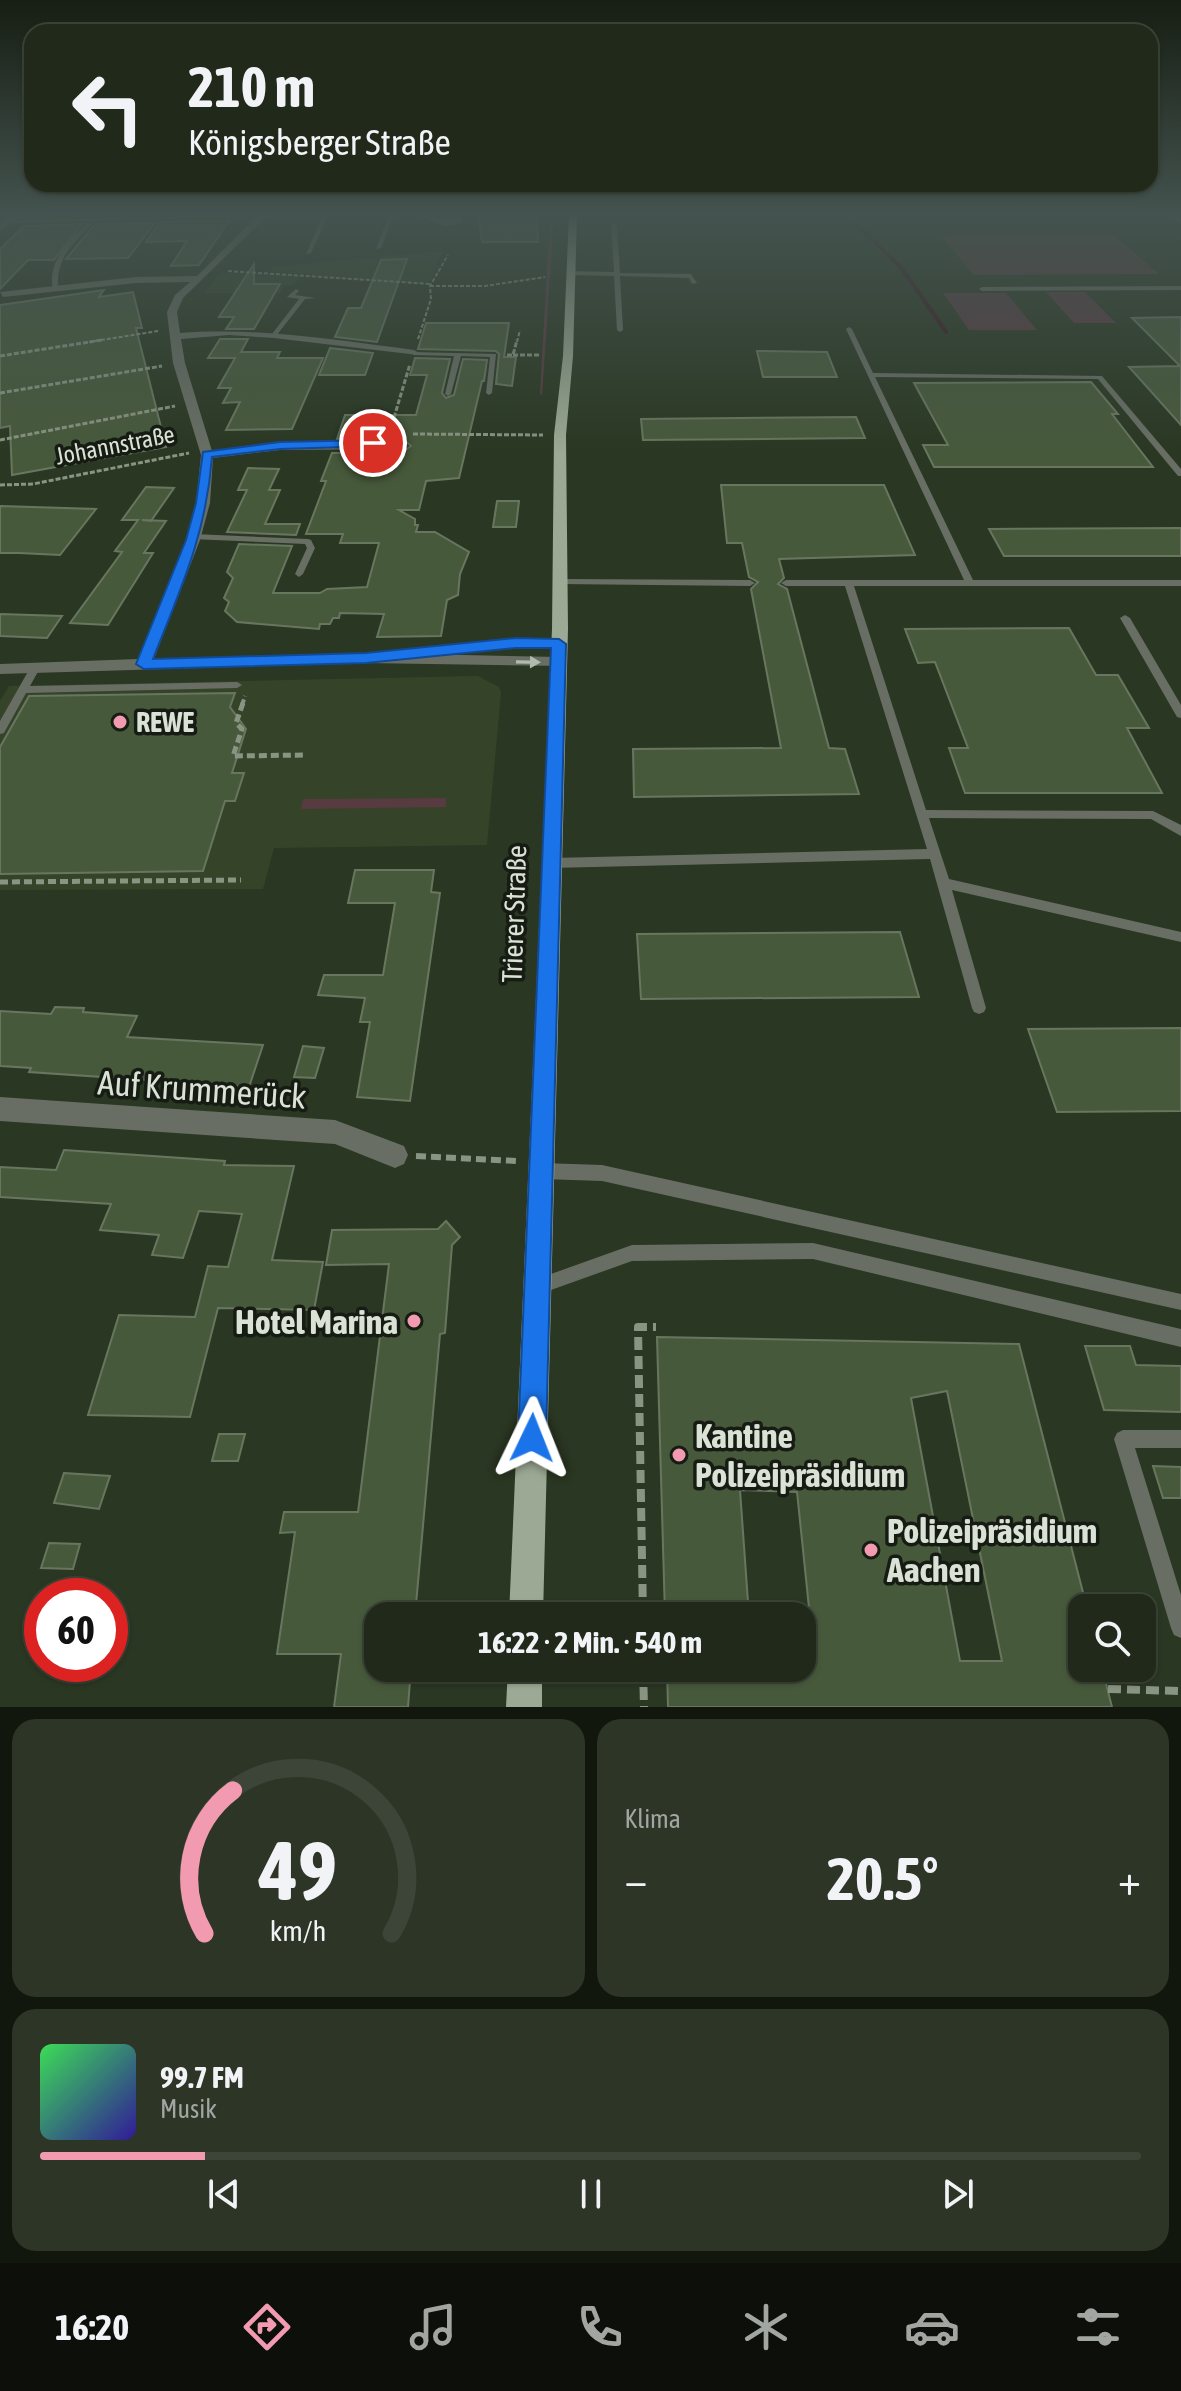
<!DOCTYPE html>
<html lang="de">
<head>
<meta charset="utf-8">
<style>
	body { margin:0; font-family:"Asap Condensed",sans-serif; background:#2d3527; color:#f1f3f6; height:100vh; display:flex; flex-direction:column; font-size:30px; white-space:nowrap }
	* { box-sizing:border-box; margin:0 }
	p { font-size:26px; color:#a2a6a2 }
	.icon { flex:none; width:44px; height:44px; fill:none; stroke:currentColor; stroke-width:2; stroke-linecap:round; stroke-linejoin:round }
	.map { position:relative; height:1707px; overflow:hidden }
	.sheet { display:flex; flex-direction:column; gap:12px; padding:12px; background:#12170e; flex:1 }
	.sheet>* { flex:none }
	.top-card { position:absolute; left:24px; top:24px; width:1134px; height:168px; border-radius:24px; box-shadow:0 2px 6px #0004,0 0 0 2px #3d4539; background:#20291a; color:#f1f3f6; overflow:hidden }
	.buttons { position:absolute; left:1068px; top:1594px; display:grid; gap:16px }
	.buttons a { display:grid; place-items:center; width:88px; height:88px; border-radius:16px; background:#20291a; box-shadow:0 2px 6px #0004,0 0 0 2px #3d4539; font-size:40px }
	.speed { position:absolute; left:24px; top:1578px; display:flex; gap:16px; font-size:40px; font-weight:700; text-align:center }
	.speed>* { display:grid; place-content:center; width:104px; height:104px; border-radius:50%; background:#20291a; box-shadow:0 2px 6px #0004,0 0 0 2px #3d4539; line-height:1 }
	.speed .limit { border:12px solid #d22; background:#fff; color:#111 }
	.pin { position:absolute; display:grid; place-items:center; width:68px; height:68px; color:#fff; margin:-34px; border:4px solid #fff; border-radius:50%; box-shadow:0 2px 8px #0007 }
	.me { position:absolute; width:88px; margin:-44px; rotate:2deg; stroke-linejoin:round; filter:drop-shadow(0 0 6px #0008) }
	.turn { display:flex; align-items:center; gap:28px; height:168px; padding:0 32px; font-size:36px }
	.turn .icon { width:104px; height:104px; stroke-width:2.5 }
	.turn b { display:block; font-size:56px; line-height:68px }
	.big { font-size:60px; font-weight:700; line-height:1.1 }
	.sheet .tile { flex:1; display:flex; flex-direction:column; justify-content:center; gap:12px; min-width:0; padding:0 28px; border-radius:24px; background:#2d3527 }
	.sheet .dial { align-items:center; gap:0 }
	.dial svg { height:208px; overflow:visible; fill:none; stroke:#3d4539; stroke-width:7; stroke-linecap:round; text-anchor:middle }
	.dial text { fill:#f1f3f6; stroke:none }
	.song { display:flex; align-items:center; gap:24px }
	.cover { width:96px; height:96px; border-radius:12px; background:linear-gradient(135deg,hsl(130 70% 55%),hsl(250 70% 35%)) }
	.played { height:8px; border-radius:4px; background:linear-gradient(90deg,#f29ab0 15%,#3d4539 15%) }
	.keys { display:flex; justify-content:space-around; direction:ltr }
	.heat { display:flex; justify-content:space-between; align-items:center; font-size:44px; direction:ltr }
	.sheet .tiles { flex:1; display:grid; gap:12px; grid-template-columns:1fr 1fr }
	.tile:last-child { grid-column:span 2 }
	.trip { position:absolute; left:364px; top:1602px; width:452px; height:80px; border-radius:24px; background:#20291a; box-shadow:0 2px 6px #0004,0 0 0 2px #3d4539; font-weight:700; line-height:80px; text-align:center }
	.tabs { display:flex; height:128px; justify-content:space-around; align-items:center; background:#0d100a; color:#a2a6a2 }
	.tabs .icon { width:56px; height:56px }
	.tabs .current { color:#f29ab0 }
	.tabs b { font-size:36px; color:#f1f3f6 }
	.map>svg:first-child { display:block }
</style>
</head>
<body>
<div class="map">
<svg width="1181" height="1707" viewBox="0 0 1181 1707">
	<rect width="100%" height="100%" fill="#2a3722"/>
	<!-- built -->
	<g fill="#354429">
		<polygon points="443,251 431,280 425,283 359,280 270,271 272,267"/>
		<polygon points="221,272 301,275 294,285 284,286 280,293 204,293"/>
		<polygon points="478,676 499,687 501,693 487,845 274,848 263,889 0,890 0,701 9,686"/>
	</g>
	<!-- green -->
	<g fill="#583a41">
		<polygon points="21,215 252,215 249,218 10,223"/>
		<polygon points="550,216 554,218 542,395 540,394"/>
		<polygon points="1113,234 1159,274 973,275 941,235"/>
		<polygon points="1046,292 1085,292 1116,323 1074,323"/>
		<polygon points="943,293 1006,293 1037,330 969,330"/>
		<polygon points="446,798 446,807 301,809 303,799"/>
	</g>
	<g fill="none" stroke-linecap="round" stroke-linejoin="round">
		<!-- stream -->
		<polyline stroke="#381721" stroke-width="4" points="870,215 855,222 903,270 946,332"/>
	</g>
	<!-- building -->
	<g fill="#47593b" stroke="#68765f" stroke-width="2" fill-rule="evenodd">
		<polygon points="479,218 537,218 538,242 482,242"/>
		<polygon points="230,220 199,265 171,266 187,241 146,242 160,222"/>
		<polygon points="155,223 128,258 66,259 95,224"/>
		<polygon points="82,224 54,260 28,260 0,289 0,249 24,226"/>
		<polygon points="407,259 377,342 335,337 348,308 361,308 381,260"/>
		<polygon points="254,264 254,284 280,284 254,329 226,329 234,317 219,317"/>
		<polygon points="104,290 99,297 133,292 142,328 136,328 166,447 12,475 10,426 0,428 0,305"/>
		<polygon points="1181,317 1181,425 1129,367 1180,366 1132,318"/>
		<polygon points="426,323 509,323 504,357 516,357 512,386 496,384 499,354 496,351 418,349"/>
		<polygon points="220,339 248,339 241,352 280,352 277,358 323,358 292,429 226,430 240,402 223,403 231,388 218,388 235,358 208,358"/>
		<polygon points="330,348 373,353 365,375 319,375"/>
		<polygon points="757,351 827,352 837,377 763,377"/>
		<polygon points="415,358 450,359 442,393 446,398 454,395 463,359 487,360 484,381 482,381 459,478 426,481 419,510 399,510 415,519 415,525 418,525 416,532 435,532 469,552 460,574 458,595 447,600 441,636 377,637 384,614 340,613 339,618 333,618 330,624 320,624 319,629 237,622 225,611 229,602 224,598 233,578 227,572 239,544 292,546 273,593 320,593 327,589 367,587 379,543 340,543 343,534 306,534 326,481 321,481 332,453 402,452 411,446 402,438 337,439 345,415 416,415 427,375 410,375"/>
		<polygon points="1091,382 1118,414 1112,414 1153,467 934,467 923,445 948,445 914,383"/>
		<polygon points="856,417 865,438 643,440 641,419"/>
		<polygon points="248,468 279,469 269,490 280,490 265,524 300,524 296,535 227,532 247,490 238,490"/>
		<polygon points="721,485 884,485 915,555 779,559 784,578 778,584 787,589 829,748 845,749 859,794 634,797 633,749 781,748 751,589 758,582 749,577 742,543 727,543"/>
		<polygon points="146,487 174,488 151,521 142,520 166,521 144,553 153,553 108,625 70,623 122,552 115,551 138,520 122,520"/>
		<polygon points="497,501 519,501 516,527 493,527"/>
		<polygon points="0,506 96,509 60,555 19,553 0,553"/>
		<polygon points="1181,528 1181,556 1004,556 989,529"/>
		<polygon points="0,614 62,616 47,638 0,636"/>
		<polygon points="1069,628 1096,675 1118,675 1149,728 1127,728 1162,793 965,793 949,748 968,748 935,662 918,663 905,629"/>
		<polygon points="235,693 230,707 246,729 232,773 244,773 235,801 225,801 203,871 0,874 0,747 29,696"/>
		<polygon points="355,870 434,870 431,892 440,893 410,1101 357,1097 370,1022 360,1022 365,998 318,995 324,975 383,975 395,903 348,903"/>
		<polygon points="900,932 919,997 641,999 637,934"/>
		<polygon points="55,1007 84,1008 83,1012 137,1016 127,1037 263,1045 249,1087 29,1072 31,1068 0,1066 0,1011 51,1014"/>
		<polygon points="1181,1028 1181,1111 1057,1112 1028,1029"/>
		<polygon points="303,1046 324,1048 315,1078 294,1077"/>
		<polygon points="64,1150 225,1161 224,1165 294,1166 272,1260 323,1262 314,1310 218,1308 190,1417 88,1415 119,1315 195,1317 208,1266 228,1267 242,1214 199,1211 183,1258 152,1255 159,1235 100,1230 111,1204 0,1197 0,1167 56,1170"/>
		<polygon points="446,1221 460,1237 452,1245 445,1333 440,1334 415,1616 378,1616 378,1668 411,1668 408,1707 334,1707 341,1654 277,1654 295,1532 280,1533 284,1512 358,1512 389,1264 326,1265 332,1230 438,1229"/>
		<path d="M 657,1337 L 1019,1344 L 1087,1608 L 1082,1608 L 1082,1668 L 1102,1668 L 1112,1707 L 668,1707 L 667,1668 L 802,1668 L 802,1656 L 814,1656 L 797,1492 L 740,1490 L 749,1616 L 665,1616 ZM 947,1391 L 1002,1661 L 960,1661 L 911,1398 Z"/>
		<polygon points="1085,1346 1130,1346 1136,1365 1181,1366 1181,1412 1104,1410"/>
		<polygon points="219,1434 245,1434 238,1461 212,1461"/>
		<polygon points="1153,1466 1181,1467 1181,1498 1163,1498"/>
		<polygon points="64,1473 110,1476 99,1509 54,1503"/>
		<polygon points="49,1543 80,1544 73,1569 41,1568"/>
	</g>
	<g fill="none" stroke-linecap="round" stroke-linejoin="round">
		<!-- path-far5 -->
		<g stroke="#899483" stroke-width="2" stroke-dasharray="4 2" stroke-linecap="butt">
			<polyline points="228,271 431,284"/>
			<polyline points="430,286 485,286 545,277"/>
			<polyline points="418,339 431,299 430,286 448,255"/>
			<polyline points="89,342 158,331"/>
			<polyline points="517,342 520,330"/>
		</g>
		<!-- path-far4 -->
		<g stroke="#899483" stroke-width="3" stroke-dasharray="5 2" stroke-linecap="butt">
			<polyline points="507,355 513,355 517,340"/>
			<polyline points="513,355 540,355"/>
			<polyline points="0,356 102,340"/>
			<polyline points="0,393 162,366"/>
			<polyline points="390,431 410,364"/>
			<polyline points="413,434 543,435"/>
			<polyline points="0,440 175,406"/>
			<polyline points="0,485 33,484 189,453"/>
		</g>
		<!-- path-far3 -->
		<polyline stroke="#899483" stroke-width="4" stroke-dasharray="6 3" stroke-linecap="butt" points="242,705 245,696"/>
		<!-- path-far2 -->
		<g stroke="#899483" stroke-width="5" stroke-dasharray="8 4" stroke-linecap="butt">
			<polyline points="243,703 236,723 242,729 233,756 305,755"/>
			<polyline points="0,882 241,880"/>
		</g>
		<!-- path-far1 -->
		<polyline stroke="#899483" stroke-width="6" stroke-dasharray="10 5" stroke-linecap="butt" points="416,1156 518,1161"/>
		<!-- path -->
		<g stroke="#899483" stroke-width="8" stroke-dasharray="13 6" stroke-linecap="butt">
			<polyline points="643,1616 638,1327 656,1327"/>
			<polyline points="552,1668 643,1670"/>
			<polyline points="643,1668 644,1707"/>
			<polyline points="1108,1689 1181,1691"/>
		</g>
		<!-- service -->
		<g fill="#686e64" fill-rule="evenodd">
			<polygon points="232,215 265,216 9,223 6,221"/>
			<polygon points="323,215 328,216 311,253 306,254"/>
			<polygon points="389,215 394,215 381,248 376,249"/>
			<polygon points="1170,215 1175,215 1181,220 1181,224"/>
			<path d="M 87,223 L 92,224 C 72,246 56,257 58,289 L 53,290 C 47,261 68,243 87,223 Z"/>
			<polygon points="614,223 617,225 620,273 691,274 697,283 692,284 689,278 620,276 623,330 620,332 617,330 614,276 571,275 568,273 571,271 614,272 611,225"/>
			<polygon points="1181,286 1181,290 982,291 979,289 982,287"/>
			<polygon points="296,289 299,291 295,295 316,298 305,299 276,336 272,336 272,334 299,299 287,297"/>
			<polygon points="849,327 852,329 873,373 1102,376 1181,469 1181,476 1178,476 1098,379 875,377 973,580 1181,580 1181,586 854,586 926,810 1153,811 1181,825 1181,836 1151,819 929,818 949,879 1181,932 1181,942 952,890 986,1008 984,1012 979,1014 974,1012 972,1008 930,859 551,868 547,866 545,863 547,860 551,858 927,849 845,586 786,586 781,583 786,580 964,580 846,329"/>
			<polygon points="412,352 496,354 492,393 489,395 486,393 490,357 461,356 451,394 448,396 445,394 454,356 414,355 411,353"/>
			<polygon points="194,534 308,539 311,540 315,548 303,574 299,577 295,574 307,548 305,544 191,539 190,537"/>
			<polygon points="561,579 750,580 755,583 750,586 558,584 556,582"/>
			<polygon points="1125,615 1130,618 1181,705 1181,718 1177,717 1120,618"/>
			<polygon points="35,665 40,668 30,686 237,682 242,685 237,688 26,693 4,733 0,734 0,721 30,668"/>
			<polygon points="542,1163 602,1165 1181,1294 1181,1310 602,1181 542,1179 537,1176 534,1171 537,1166"/>
			<polygon points="813,1243 1181,1329 1181,1347 813,1259 632,1261 537,1295 531,1293 529,1287 531,1281 537,1279 632,1245"/>
			<polygon points="1123,1430 1181,1430 1181,1448 1135,1448 1181,1595 1181,1638 1174,1635 1171,1628 1114,1439 1117,1433"/>
		</g>
		<!-- minor -->
		<g fill="#686e64" fill-rule="evenodd">
			<polygon points="12,215 21,215 0,231 0,224"/>
			<path d="M 369,215 L 265,218 L 183,298 L 177,312 L 180,333 C 259,327 336,340 414,350 L 419,353 L 418,355 L 274,338 L 229,335 L 181,339 L 185,363 L 212,451 L 280,442 L 402,441 L 408,445 L 402,449 L 280,450 L 213,458 L 210,503 L 200,540 L 154,659 L 366,653 L 559,657 L 567,662 L 565,666 L 366,663 L 0,674 L 0,664 L 138,659 L 186,540 L 196,503 L 201,455 L 173,363 L 167,312 L 175,295 L 190,282 L 136,283 L 3,297 L 0,292 L 136,277 L 197,276 L 258,215 Z"/>
			<polygon points="416,215 455,220 455,215 463,215 463,222 446,226"/>
			<polygon points="516,638 559,639 567,644 559,649 516,648 451,654 443,649 451,644"/>
			<polygon points="0,1097 335,1120 404,1146 408,1155 404,1164 395,1168 335,1144 0,1121"/>
		</g>
		<!-- primary -->
		<g fill="#9ca994" fill-rule="evenodd">
			<polygon points="569,215 577,215 573,356 566,435 568,629 543,1616 509,1616 552,629 554,435 563,356"/>
			<polygon points="508,1668 542,1668 542,1707 506,1707"/>
		</g>
	</g>
	<!-- one-way arrows -->
	<defs><path id="oneway-solid" d="M-6-.8H1V-3.2L6.5 0L1 3.2V.8H-6Z" transform="scale(2)"/></defs>
	<use fill="#b2b9ad" href="#oneway-solid" transform="translate(528 662) rotate(1)"/>
	<!-- sky -->
	<linearGradient id="sky" x2="0" y2="1"><stop stop-color="#171e13"/><stop offset="0.47" stop-color="#44534f"/><stop offset="1" stop-color="#44534f" stop-opacity="0"/></linearGradient>
	<rect width="1181" height="454" fill="url(#sky)"/>
	<!-- route -->
	<path fill="#1a73e8" stroke="#114b97" stroke-width="2" d="M 373,440 L 377,441 L 377,446 L 280,449 L 212,457 C 206,535 181,588 153,659 L 366,653 L 516,638 L 559,639 L 566,644 L 546,1438 L 542,1448 L 532,1452 L 522,1448 L 518,1438 L 551,648 L 516,648 L 366,663 L 144,669 L 136,664 L 186,540 L 196,503 L 203,452 L 280,442 Z"/>
	<!-- markers -->
	<g fill="#f29ab0" stroke="#161c13" stroke-width="3">
		<circle cx="120" cy="722" r="8"/>
		<circle cx="414" cy="1321" r="8"/>
		<circle cx="679" cy="1455" r="8"/>
		<circle cx="871" cy="1550" r="8"/>
	</g>
	<g text-anchor="middle" dominant-baseline="central" stroke-width="7" stroke-linejoin="round" paint-order="stroke">
		<!-- far-street labels -->
		<g font-size="24" fill="#dae2d5" stroke="#161c13">
			<text transform="translate(115 445) rotate(-11)">Johannstraße</text>
		</g>
		<!-- poi labels -->
		<g font-size="28" font-weight="bold" fill="#dae2d5" stroke="#161c13" text-anchor="start">
			<text x="136" y="722">REWE</text>
		</g>
		<!-- street labels -->
		<g font-size="28" fill="#dae2d5" stroke="#161c13">
			<text transform="translate(514 914) rotate(-88)">Trierer Straße</text>
		</g>
		<!-- near-street labels -->
		<g font-size="34" fill="#dae2d5" stroke="#161c13">
			<text transform="translate(202 1089) rotate(4)">Auf Krummerück</text>
		</g>
		<!-- near-poi labels -->
		<g font-size="34" font-weight="bold" fill="#dae2d5" stroke="#161c13" text-anchor="start">
			<text x="398" y="1321" text-anchor="end">Hotel Marina</text>
			<text x="695" y="1435">Kantine<tspan x="695" dy="39">Polizeipräsidium</tspan></text>
			<text x="887" y="1530">Polizeipräsidium<tspan x="887" dy="39">Aachen</tspan></text>
		</g>
	</g>
</svg>
<div class="buttons">
<a><svg class="icon" aria-label="search" viewBox="0 0 24 24"><circle cx="10" cy="10" r="6"/><path d="M15 15l6 6"/></svg></a>
</div>
<div class="speed"><div class="limit">60</div></div>
<div class="pin" style="left:373px;top:443px;background:#d93025"><svg class="icon" aria-label="arrive" viewBox="0 0 24 24"><path d="M6 21V4h12l-3 4 3 4H6"/></svg></div>
<svg class="me" style="left:532px;top:1438px" viewBox="-20 -20 40 40"><path d="M0-17L14 15 0 8-14 15z" fill="#1a73e8" stroke="#fff" stroke-width="4"/></svg>
<div class="trip">16:22 · 2 Min. · 540 m</div>
<div class="top-card">
<div class="turn"><svg class="icon" aria-label="left" viewBox="0 0 24 24"><path d="M17 20v-9H6M10 6l-5 5 5 5"/></svg><div><b>210 m</b>Königsberger Straße</div></div>
</div>
</div>
<section class="sheet">
<div class="tiles">
<div class="tile dial"><svg viewBox="0 0 100 80">
<path d="M14 69A42 42 0 1 1 86 69"/>
<path d="M14 69A42 42 0 0 1 25 14" stroke="#f29ab0"/>
<text x="50" y="56" font-size="32" font-weight="700">49</text>
<text x="50" y="72" font-size="11">km/h</text>
</svg></div>
<div class="tile"><p>Klima</p>
<div class="heat"><a>−</a><b class="big">20.5°</b><a>+</a></div>
</div>
<div class="tile">
<div class="song"><i class="cover"></i><div><b>99.7 FM</b><p>Musik</p></div></div>
<div class="played"></div>
<div class="keys"><svg class="icon" aria-label="previous" viewBox="0 0 24 24"><path d="M18 5L8 12l10 7zM5 5v14"/></svg><svg class="icon" aria-label="pause" viewBox="0 0 24 24"><path d="M8 5v14M16 5v14"/></svg><svg class="icon" aria-label="next" viewBox="0 0 24 24"><path d="M6 5l10 7-10 7zM19 5v14"/></svg></div>
</div>
</div>
</section>
<nav class="tabs">
<b>16:20</b>
<svg class="icon current" aria-label="directions" viewBox="0 0 24 24"><path d="M12 3l9 9-9 9-9-9zM9 14v-3h6M13 9l2 2-2 2"/></svg>
<svg class="icon" aria-label="music" viewBox="0 0 24 24"><path d="M9 18V5l10-2v13"/><circle cx="6" cy="18" r="3"/><circle cx="16" cy="16" r="3"/></svg>
<svg class="icon" aria-label="phone" viewBox="0 0 24 24"><path d="M5 4h4l2 5-3 2q2 4 5 5l2-3 5 2v4C11 20 4 13 5 4z"/></svg>
<svg class="icon" aria-label="climate" viewBox="0 0 24 24"><path d="M12 3v18M4 7l16 10M4 17L20 7"/></svg>
<svg class="icon" aria-label="car" viewBox="0 0 24 24"><path d="M5 17H2v-5l4-1 3-4h7l3 4 3 1v5h-3M9 17h6M6 11h13"/><circle cx="7" cy="17" r="2"/><circle cx="17" cy="17" r="2"/></svg>
<svg class="icon" aria-label="filters" viewBox="0 0 24 24"><path d="M4 7h16M4 17h16"/><circle cx="9" cy="7" r="2"/><circle cx="15" cy="17" r="2"/></svg>
</nav>
</body>
</html>
